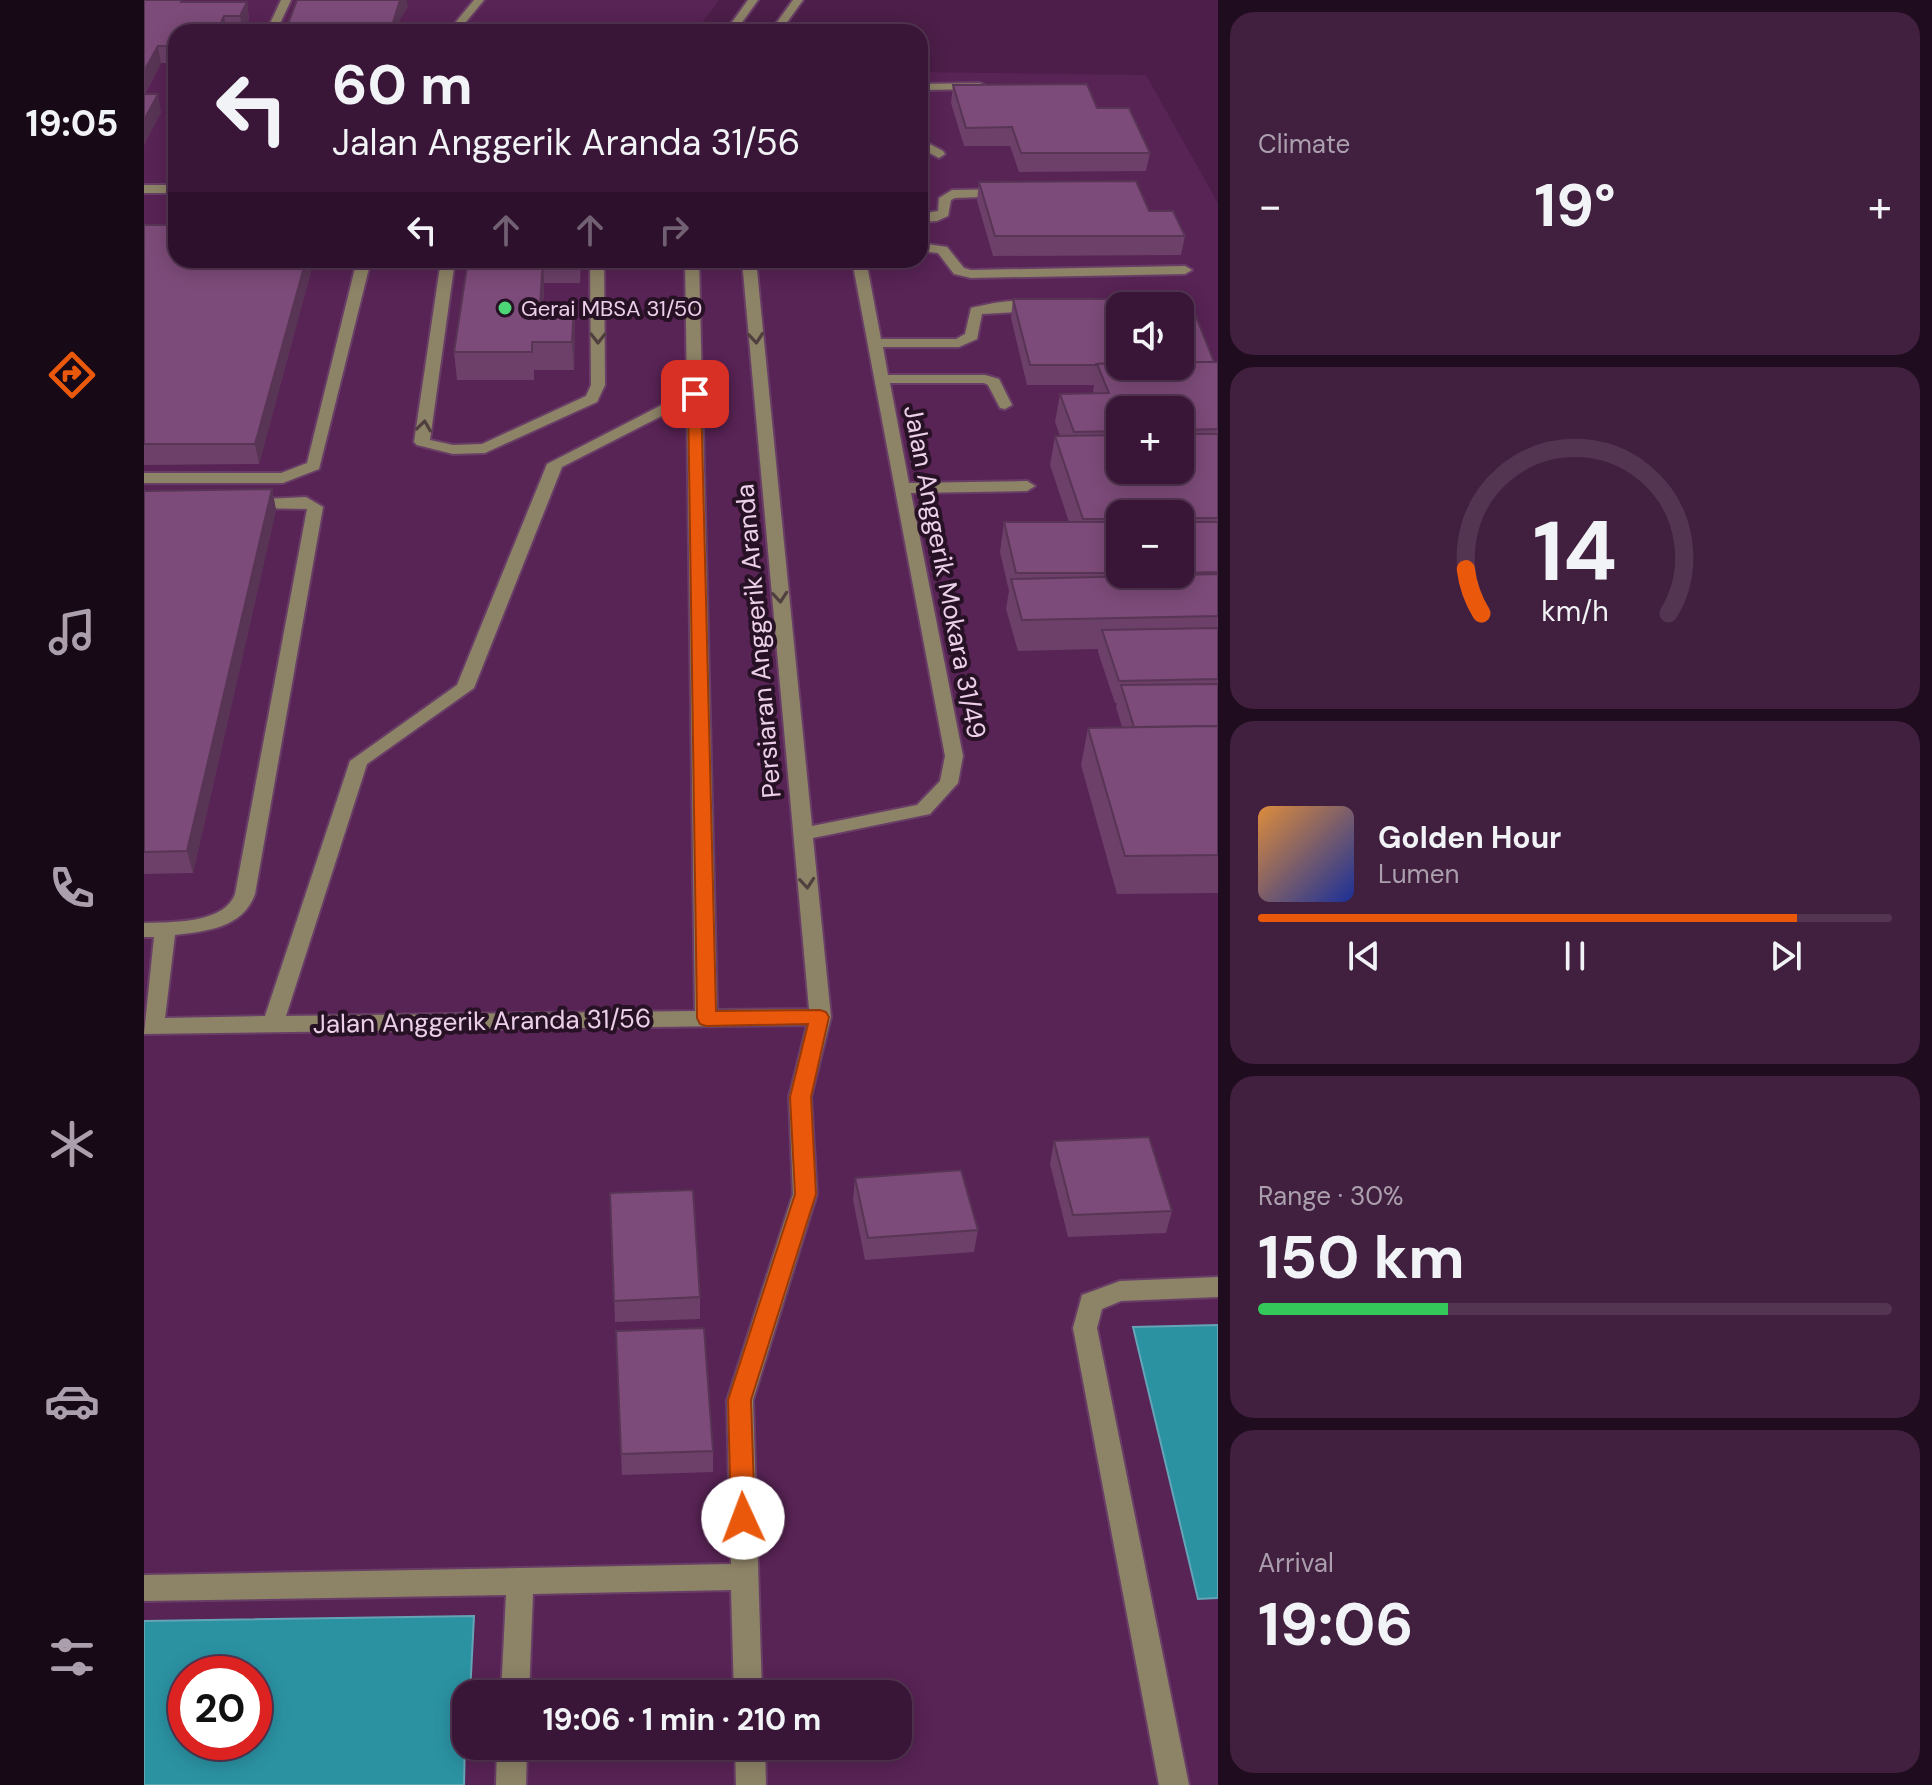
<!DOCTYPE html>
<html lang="en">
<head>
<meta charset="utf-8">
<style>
	body { margin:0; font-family:"DM Sans",sans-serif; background:#401f3f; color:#f1f3f6; height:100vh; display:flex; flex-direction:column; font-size:30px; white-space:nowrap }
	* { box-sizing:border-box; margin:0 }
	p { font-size:26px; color:#ab9fad }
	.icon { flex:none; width:44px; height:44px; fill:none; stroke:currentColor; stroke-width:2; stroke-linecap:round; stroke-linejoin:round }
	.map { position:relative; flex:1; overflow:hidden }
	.details { display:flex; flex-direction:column; gap:12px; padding:12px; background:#1f0c1e; width:714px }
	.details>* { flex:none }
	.guide { position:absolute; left:24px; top:24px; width:760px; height:244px; border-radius:24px; box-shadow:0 4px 20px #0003,0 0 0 2px #533552; background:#391637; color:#f1f3f6; overflow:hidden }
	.fabs { position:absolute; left:962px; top:292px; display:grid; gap:16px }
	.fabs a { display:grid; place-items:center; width:88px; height:88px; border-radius:16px; background:#391637; box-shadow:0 4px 20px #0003,0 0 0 2px #533552; font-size:40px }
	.speed { position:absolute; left:24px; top:1656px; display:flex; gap:16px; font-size:40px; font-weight:700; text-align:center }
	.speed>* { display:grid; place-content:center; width:104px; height:104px; border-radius:50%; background:#391637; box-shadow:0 4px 20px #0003,0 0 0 2px #533552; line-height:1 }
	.speed .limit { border:12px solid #d22; background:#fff; color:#111 }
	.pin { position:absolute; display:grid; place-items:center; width:68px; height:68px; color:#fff; margin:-34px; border-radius:16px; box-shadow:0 4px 12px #0006 }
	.me { position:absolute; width:88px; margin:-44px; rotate:358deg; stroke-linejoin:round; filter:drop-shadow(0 0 6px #0008) }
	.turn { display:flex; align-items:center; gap:28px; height:168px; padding:0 32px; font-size:36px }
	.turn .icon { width:104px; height:104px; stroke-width:2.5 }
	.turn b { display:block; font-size:56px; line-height:68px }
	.lanes { display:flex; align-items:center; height:76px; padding:0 32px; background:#0003; justify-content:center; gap:40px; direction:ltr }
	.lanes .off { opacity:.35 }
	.big { font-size:60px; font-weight:700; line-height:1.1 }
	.details .card { flex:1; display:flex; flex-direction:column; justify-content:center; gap:12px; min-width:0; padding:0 28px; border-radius:24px; background:#401f3f }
	.details .dial { align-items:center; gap:0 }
	.dial svg { height:208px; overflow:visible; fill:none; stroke:#533552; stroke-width:7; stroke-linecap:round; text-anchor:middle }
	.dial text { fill:#f1f3f6; stroke:none }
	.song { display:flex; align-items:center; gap:24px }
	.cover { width:96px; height:96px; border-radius:12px; background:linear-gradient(135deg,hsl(30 70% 55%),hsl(230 70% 35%)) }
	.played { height:8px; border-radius:4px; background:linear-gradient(90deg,#ea580c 85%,#533552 85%) }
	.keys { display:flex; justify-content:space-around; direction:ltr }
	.heat { display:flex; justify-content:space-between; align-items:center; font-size:44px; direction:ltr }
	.charge { height:12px; border-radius:6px; background:linear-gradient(90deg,#34c759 30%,#533552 0) }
	.trip { position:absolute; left:308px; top:1680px; width:460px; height:80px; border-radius:24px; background:#391637; box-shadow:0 4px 20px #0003,0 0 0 2px #533552; font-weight:700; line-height:80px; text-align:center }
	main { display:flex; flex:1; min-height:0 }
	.tabs { display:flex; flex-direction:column; width:144px; justify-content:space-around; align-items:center; background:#170916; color:#ab9fad }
	.tabs .icon { width:56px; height:56px }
	.tabs .current { color:#ea580c }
	.tabs b { font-size:36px; color:#f1f3f6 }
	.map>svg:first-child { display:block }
</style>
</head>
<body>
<main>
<nav class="tabs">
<b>19:05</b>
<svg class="icon current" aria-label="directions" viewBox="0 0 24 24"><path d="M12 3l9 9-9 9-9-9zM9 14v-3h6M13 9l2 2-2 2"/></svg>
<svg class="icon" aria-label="music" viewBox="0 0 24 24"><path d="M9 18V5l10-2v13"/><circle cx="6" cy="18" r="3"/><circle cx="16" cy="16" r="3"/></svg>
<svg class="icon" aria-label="phone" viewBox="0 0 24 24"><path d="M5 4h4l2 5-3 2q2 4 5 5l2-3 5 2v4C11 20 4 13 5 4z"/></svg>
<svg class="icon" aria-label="climate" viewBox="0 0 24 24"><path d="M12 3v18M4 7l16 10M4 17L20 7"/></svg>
<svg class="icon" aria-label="car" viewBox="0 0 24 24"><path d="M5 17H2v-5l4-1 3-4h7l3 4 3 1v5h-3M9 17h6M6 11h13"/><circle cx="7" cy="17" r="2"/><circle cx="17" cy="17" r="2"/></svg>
<svg class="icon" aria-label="filters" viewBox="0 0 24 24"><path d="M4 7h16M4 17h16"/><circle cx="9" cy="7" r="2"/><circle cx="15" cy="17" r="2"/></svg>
</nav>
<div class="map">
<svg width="1074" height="1785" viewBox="0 0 1074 1785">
	<rect width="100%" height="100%" fill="#4c1e49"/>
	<!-- built -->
	<path fill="#582355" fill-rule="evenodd" d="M 0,0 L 575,0 L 551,32 L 32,32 L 32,260 L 776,260 L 776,72 L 1002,75 L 1074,203 L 1074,1785 L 0,1785 ZM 976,306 L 1036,306 L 1036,366 L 976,366 ZM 976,410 L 1036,410 L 1036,470 L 976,470 ZM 976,514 L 1036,514 L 1036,574 L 976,574 ZM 42,1674 L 110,1674 L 110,1742 L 42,1742 ZM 322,1694 L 754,1694 L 754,1746 L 322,1746 Z"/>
	<!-- water -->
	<g fill="#2b92a2" stroke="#65a4b7" stroke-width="2" fill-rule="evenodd">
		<polygon points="1074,1325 1074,1598 1054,1599 989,1327"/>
		<path d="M 330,1616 L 326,1694 L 322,1694 L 320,1785 L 0,1785 L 0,1621 ZM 42,1674 L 110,1674 L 110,1742 L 42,1742 Z"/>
	</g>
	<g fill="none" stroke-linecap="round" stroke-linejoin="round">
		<defs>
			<g id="minor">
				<polygon points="137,0 147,0 132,32 122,32"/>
				<polygon points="330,0 340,0 321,23 319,32 309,32 311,23"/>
				<polygon points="604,0 614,0 591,32 581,32"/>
				<polygon points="649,0 659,0 636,32 626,32"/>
				<polygon points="776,84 836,83 842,86 836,89 776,90"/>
				<polygon points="776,139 799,151 801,154 795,158 776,148"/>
				<rect x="0" y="185" width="32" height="8"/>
				<polygon points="860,189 866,193 864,196 811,198 807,200 804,216 793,221 776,222 776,214 794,211 795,198 808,190"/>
				<polygon points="776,243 803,247 820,268 827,270 1041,266 1048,270 1041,274 827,278 810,274 794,253 776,251"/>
				<polygon points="213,260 227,260 175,469 139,483 0,483 0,473 137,473 163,463"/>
				<polygon points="297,260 311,260 286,440 309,445 338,444 442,396 447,385 446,260 460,260 461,385 453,402 341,453 309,454 273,445 270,442"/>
				<path d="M 541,260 L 555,260 L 573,1010 L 665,1009 L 598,260 L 612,260 L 668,826 L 773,805 L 796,781 L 801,756 L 708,260 L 722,260 L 737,339 L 812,339 L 821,334 L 827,308 C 847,303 885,295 902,307 L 895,311 L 838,314 L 833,339 L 815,347 L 739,347 L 744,375 L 841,375 L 855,379 L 868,405 L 861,409 L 856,408 L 844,385 L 840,383 L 746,383 L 765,483 L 883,481 L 891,486 L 883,491 L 767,493 L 819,756 L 814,783 L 786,814 L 669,838 L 687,1017 L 667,1097 L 673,1194 L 609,1400 L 618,1694 L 590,1694 L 587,1590 L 389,1594 L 385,1694 L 357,1694 L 362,1595 L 0,1601 L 0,1575 L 587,1564 L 583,1400 L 649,1194 L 645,1097 L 663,1025 L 0,1034 L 10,937 L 0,937 L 0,923 C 27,922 80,924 91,894 L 163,509 L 104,508 L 96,503 L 98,500 L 162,497 L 179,507 L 111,894 C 99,928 63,931 31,935 L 21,1018 L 121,1016 L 206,761 L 313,685 L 403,464 L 543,392 ZM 543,403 L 551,1011 L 142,1016 L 223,764 L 330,688 L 418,467 Z"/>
				<polygon points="1074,1277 1074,1297 977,1301 958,1309 953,1328 1045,1785 1015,1785 929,1328 938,1295 976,1281"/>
				<polygon points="353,1746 383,1746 382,1785 352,1785"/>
				<polygon points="591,1746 621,1746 622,1785 592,1785"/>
			</g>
		</defs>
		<!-- minor casing -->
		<use href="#minor" stroke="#693e66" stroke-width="4"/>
		<!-- minor -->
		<use href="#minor" fill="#8d8367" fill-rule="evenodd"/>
	</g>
	<!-- wall -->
	<g fill="#6c4068" fill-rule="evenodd">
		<polygon points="0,0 45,2 103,2 105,19 99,32 32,32 32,63 17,63 1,94 17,112 0,145"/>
		<polygon points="809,85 953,108 1006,153 1002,171 875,172 866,146 820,146 807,103"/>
		<polygon points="835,182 1005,211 1041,236 1037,255 849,256 833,201"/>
		<polygon points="0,225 170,260 115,464 0,465"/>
		<polygon points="324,260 437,260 436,283 400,283 399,305 430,305 431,333 430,370 390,370 390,380 313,380 310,352"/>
		<path d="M 869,299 L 1070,362 L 1074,362 L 1074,893 L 973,894 L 937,765 L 944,728 L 978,727 L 972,707 L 973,703 L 971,703 L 954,652 L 954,649 L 874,651 L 862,609 L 865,591 L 856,552 L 860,522 L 925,522 L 906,465 L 911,436 L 916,436 L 911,422 L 916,394 L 949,393 L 950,385 L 883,385 L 867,318 ZM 976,410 L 1036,410 L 1036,470 L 976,470 ZM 976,514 L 1036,514 L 1036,574 L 976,574 Z"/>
		<polygon points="128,489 132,510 49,873 0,874 0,491"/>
		<polygon points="910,1141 1028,1211 1022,1233 924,1237 906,1164"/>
		<polygon points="711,1178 834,1230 830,1252 721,1260 709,1200"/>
		<polygon points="466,1193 556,1297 556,1319 471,1322"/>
		<polygon points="569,1451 569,1472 478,1475 477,1454"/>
	</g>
	<!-- shaded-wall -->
	<g fill="#583455">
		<polygon points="256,0 263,0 264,7 256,20 253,32 246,32"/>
		<polygon points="103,2 105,19 99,32 96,16"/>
		<polygon points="80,16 83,32 74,29"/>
		<polygon points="14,46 17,63 0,95 0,71"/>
		<polygon points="14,94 17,112 0,145 0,120"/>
		<polygon points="162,260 170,260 115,464 111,444"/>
		<polygon points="399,260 400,283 397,333 396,305"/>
		<polygon points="436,260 437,260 436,283"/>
		<polygon points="430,305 431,333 430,370 428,342"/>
		<polygon points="128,489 132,510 49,873 43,851"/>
	</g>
	<!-- building -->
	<g fill="#7d4b79" stroke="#583455" stroke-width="2">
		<polygon points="0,0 38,0 37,2 103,2 96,16 80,16 74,29 92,29 90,32 32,32 32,46 14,46 0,71"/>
		<polygon points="153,0 256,0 246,32 141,32"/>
		<polygon points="943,84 953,108 985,108 1006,153 877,153 868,127 822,128 809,85"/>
		<polygon points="0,94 14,94 0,120"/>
		<polygon points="992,181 1005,211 1029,211 1041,236 851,236 835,182"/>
		<polygon points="0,225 32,225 32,260 162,260 111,444 0,444"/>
		<polygon points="324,260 399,260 396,305 430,305 428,342 388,342 388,352 310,352"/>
		<polygon points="869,299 1045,299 1070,362 1036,362 1036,306 976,306 976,363 953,364 954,365 886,365"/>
		<polygon points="1036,362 1074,362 1074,429 1036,430 1036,410 976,410 976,431 930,432 916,394 965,393 953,364 976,363 976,366 1036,366"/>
		<polygon points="1036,434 1074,434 1074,518 1036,518 1036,514 976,514 976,519 939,519 911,436 976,435 976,470 1036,470"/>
		<polygon points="128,489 43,851 0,852 0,491"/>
		<polygon points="860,522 976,522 976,573 872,573"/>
		<polygon points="1036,522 1074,522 1074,572 1036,573"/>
		<polygon points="1074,574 1074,616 878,620 867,579"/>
		<polygon points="1074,628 1074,679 975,681 958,630"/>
		<polygon points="1074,684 1074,726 990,727 977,685"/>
		<polygon points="1074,726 1074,855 981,856 944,728"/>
		<polygon points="1005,1137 1028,1211 929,1215 910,1141"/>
		<polygon points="817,1170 834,1230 724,1238 711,1178"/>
		<polygon points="549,1190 556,1297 470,1301 466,1193"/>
		<polygon points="560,1328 569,1451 477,1454 472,1331"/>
	</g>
	<!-- one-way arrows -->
	<defs><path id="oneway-chevron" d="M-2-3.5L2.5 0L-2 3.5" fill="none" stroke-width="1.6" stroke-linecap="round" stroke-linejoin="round" transform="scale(2)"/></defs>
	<g stroke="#503f3f">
		<use href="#oneway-chevron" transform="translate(454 338) rotate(90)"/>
		<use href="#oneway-chevron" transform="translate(612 338) rotate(85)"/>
		<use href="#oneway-chevron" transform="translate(280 426) rotate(-82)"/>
		<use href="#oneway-chevron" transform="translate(636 597) rotate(85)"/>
		<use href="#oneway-chevron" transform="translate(663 883) rotate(85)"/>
	</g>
	<!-- route -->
	<polygon fill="#ea580c" stroke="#983908" stroke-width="2" points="551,390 557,394 572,1011 676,1010 682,1012 685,1017 667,1097 672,1194 607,1400 611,1518 608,1526 599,1529 590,1526 587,1518 584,1400 651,1194 646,1097 664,1024 562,1026 556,1024 553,1018 544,394"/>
	<!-- markers -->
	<circle fill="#4cd676" stroke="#271225" stroke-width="3" cx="361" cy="308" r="8"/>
	<g text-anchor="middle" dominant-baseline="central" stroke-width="8" stroke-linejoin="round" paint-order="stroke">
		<!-- far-poi labels -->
		<g font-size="22" fill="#eccfe9" stroke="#271225" text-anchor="start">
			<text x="377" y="308">Gerai MBSA 31/50</text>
		</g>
		<!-- street labels -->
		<g font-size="26" fill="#eccfe9" stroke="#271225">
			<text transform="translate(801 572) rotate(79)">Jalan Anggerik Mokara 31/49</text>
			<text transform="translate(614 641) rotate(-95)">Persiaran Anggerik Aranda</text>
			<text transform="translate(338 1021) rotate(-1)">Jalan Anggerik Aranda 31/56</text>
		</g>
	</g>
</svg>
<div class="fabs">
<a><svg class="icon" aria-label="sound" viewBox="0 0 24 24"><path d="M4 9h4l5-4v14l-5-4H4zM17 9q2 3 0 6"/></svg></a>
<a>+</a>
<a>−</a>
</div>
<div class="speed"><div class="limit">20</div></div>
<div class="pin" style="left:551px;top:394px;background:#d93025"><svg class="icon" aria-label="arrive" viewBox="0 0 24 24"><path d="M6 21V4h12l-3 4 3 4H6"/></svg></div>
<svg class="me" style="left:599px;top:1518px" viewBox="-20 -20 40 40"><circle r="19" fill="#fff"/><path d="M0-13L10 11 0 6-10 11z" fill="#ea580c"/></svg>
<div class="trip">19:06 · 1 min · 210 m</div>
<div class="guide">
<div class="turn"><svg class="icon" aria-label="left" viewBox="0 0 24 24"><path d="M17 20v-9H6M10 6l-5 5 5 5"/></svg><div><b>60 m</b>Jalan Anggerik Aranda 31/56</div></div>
<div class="lanes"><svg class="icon" aria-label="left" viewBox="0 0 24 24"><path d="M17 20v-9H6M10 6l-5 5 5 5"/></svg><svg class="icon off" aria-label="ahead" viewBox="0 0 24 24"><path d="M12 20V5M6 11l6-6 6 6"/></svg><svg class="icon off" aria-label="ahead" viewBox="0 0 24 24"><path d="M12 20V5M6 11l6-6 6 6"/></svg><svg class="icon off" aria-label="right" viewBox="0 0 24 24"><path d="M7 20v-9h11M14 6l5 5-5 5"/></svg></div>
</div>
</div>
<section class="details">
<div class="card"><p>Climate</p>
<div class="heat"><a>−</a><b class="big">19°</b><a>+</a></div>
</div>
<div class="card dial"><svg viewBox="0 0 100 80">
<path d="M14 69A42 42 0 1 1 86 69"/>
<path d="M14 69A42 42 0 0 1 8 52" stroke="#ea580c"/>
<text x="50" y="56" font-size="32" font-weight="700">14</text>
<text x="50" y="72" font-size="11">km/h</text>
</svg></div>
<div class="card">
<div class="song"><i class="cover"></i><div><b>Golden Hour</b><p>Lumen</p></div></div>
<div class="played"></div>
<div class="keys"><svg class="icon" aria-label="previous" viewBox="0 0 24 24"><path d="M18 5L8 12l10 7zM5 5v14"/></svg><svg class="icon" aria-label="pause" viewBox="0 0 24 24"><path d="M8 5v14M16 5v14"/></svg><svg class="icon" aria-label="next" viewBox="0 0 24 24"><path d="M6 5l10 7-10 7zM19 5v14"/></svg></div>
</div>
<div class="card"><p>Range · 30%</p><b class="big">150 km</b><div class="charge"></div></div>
<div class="card"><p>Arrival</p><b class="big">19:06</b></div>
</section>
</main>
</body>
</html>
